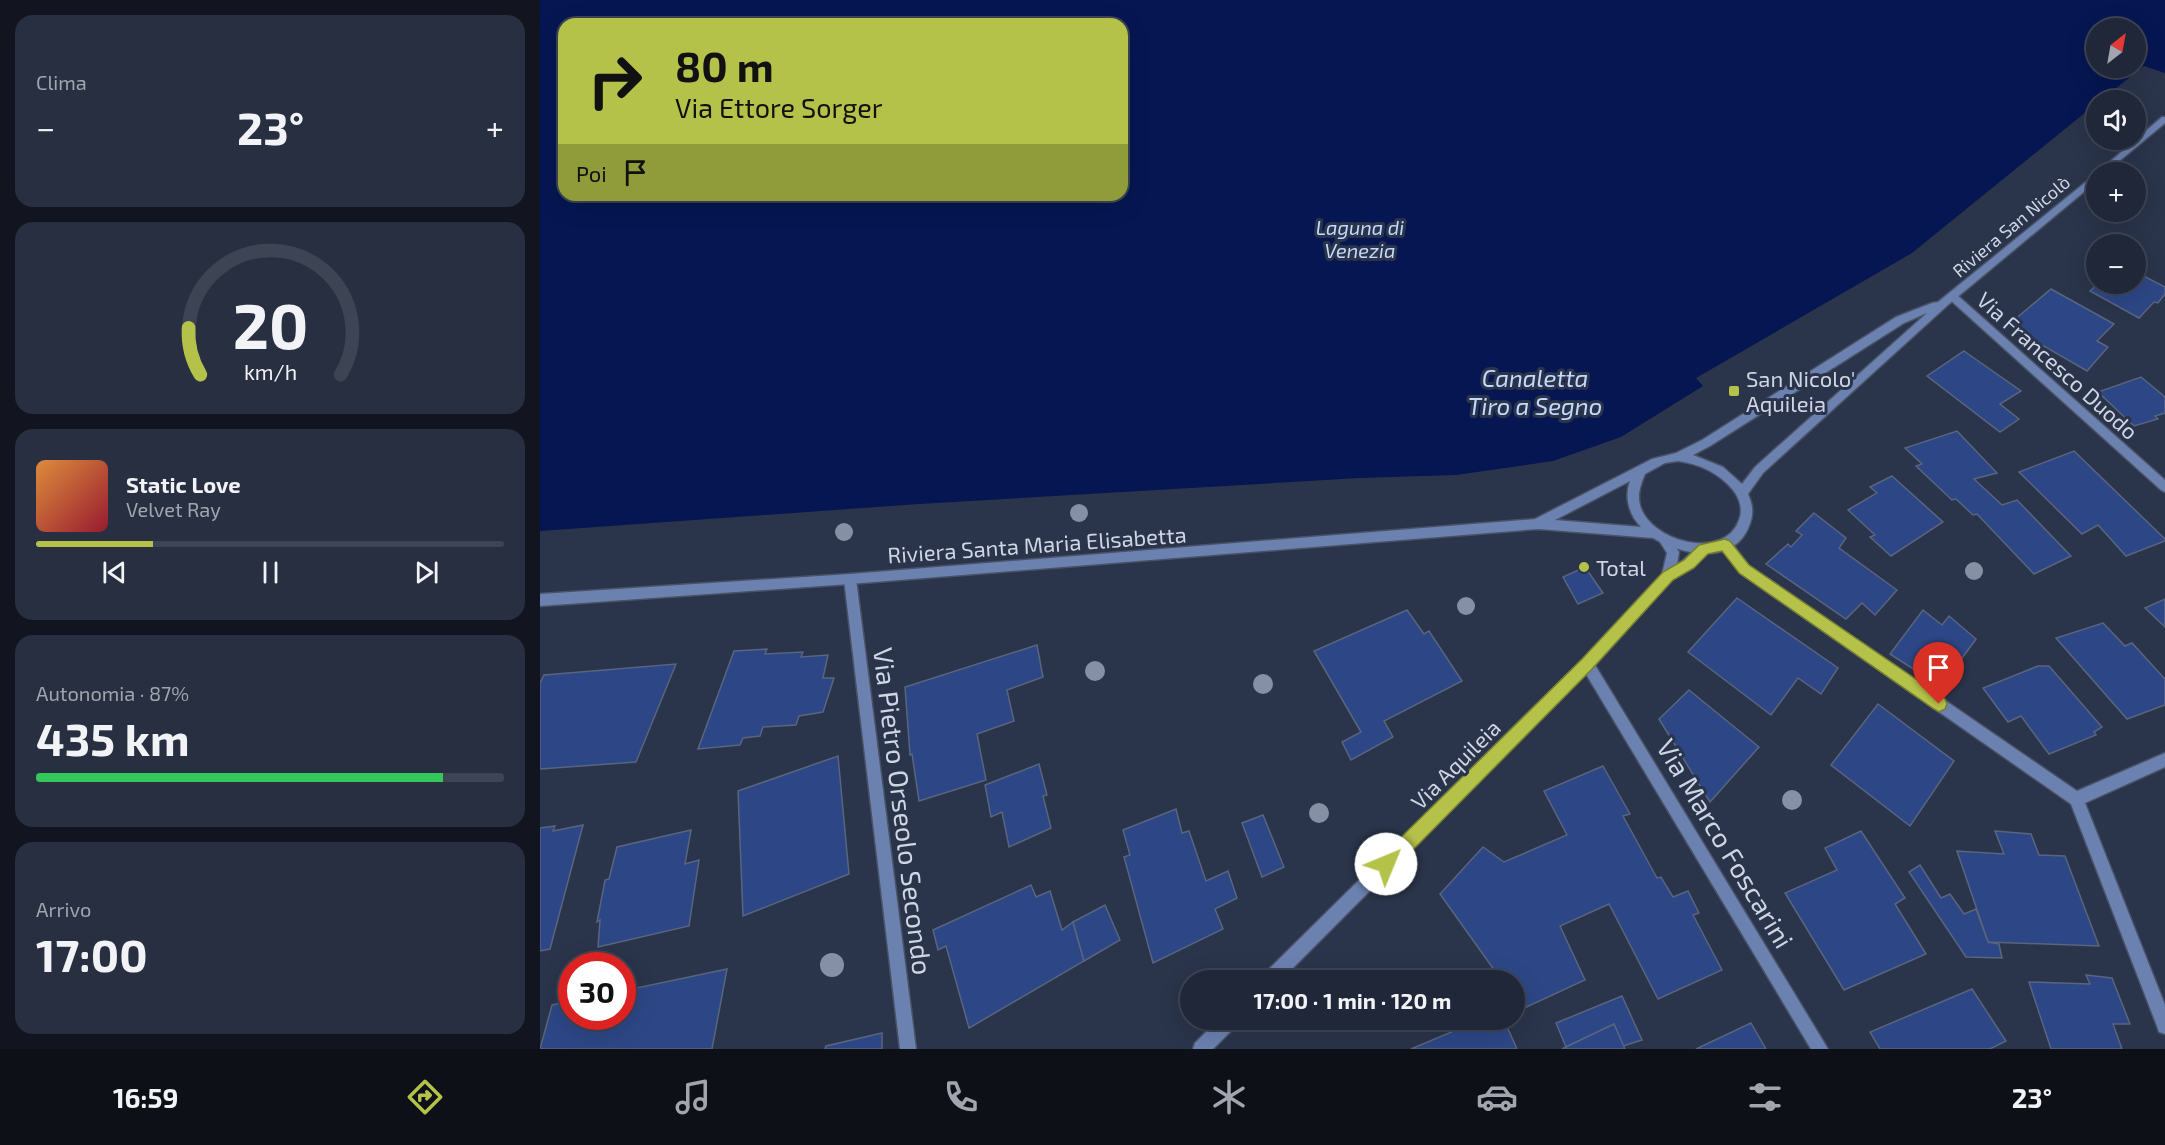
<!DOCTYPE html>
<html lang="it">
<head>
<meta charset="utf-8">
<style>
	body { margin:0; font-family:"Exo 2",sans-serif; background:#282f40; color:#f1f3f6; height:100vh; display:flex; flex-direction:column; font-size:22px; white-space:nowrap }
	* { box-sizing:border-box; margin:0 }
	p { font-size:20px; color:#a2a5ae }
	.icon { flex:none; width:33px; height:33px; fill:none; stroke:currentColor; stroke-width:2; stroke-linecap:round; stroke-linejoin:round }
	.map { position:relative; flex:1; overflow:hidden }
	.side { display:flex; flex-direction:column; gap:15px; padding:15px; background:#12151f; width:540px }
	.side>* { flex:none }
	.banner { position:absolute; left:18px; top:18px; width:570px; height:183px; border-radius:18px; box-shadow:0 6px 24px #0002,0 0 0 2px #3d4453; background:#b5c249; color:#111; overflow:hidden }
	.needle { width:39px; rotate:31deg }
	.controls { position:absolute; left:1546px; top:18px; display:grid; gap:12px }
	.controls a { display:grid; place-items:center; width:60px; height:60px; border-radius:50%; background:#202738; box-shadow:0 6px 24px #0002,0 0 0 2px #3d4453; font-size:30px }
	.speed { position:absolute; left:18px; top:952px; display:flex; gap:12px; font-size:30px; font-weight:700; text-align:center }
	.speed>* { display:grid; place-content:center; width:78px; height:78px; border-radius:50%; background:#202738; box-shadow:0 6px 24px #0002,0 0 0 2px #3d4453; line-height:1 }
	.speed .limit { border:9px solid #d22; background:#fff; color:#111 }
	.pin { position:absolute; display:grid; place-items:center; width:51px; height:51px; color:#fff; margin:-62px -26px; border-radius:50% 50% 50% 0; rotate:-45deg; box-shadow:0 0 6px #0007 }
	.pin .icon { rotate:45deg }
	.me { position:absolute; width:66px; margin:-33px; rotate:45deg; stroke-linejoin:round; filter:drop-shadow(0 0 4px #0008) }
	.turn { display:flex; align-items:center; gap:21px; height:126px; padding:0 18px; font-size:27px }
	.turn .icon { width:78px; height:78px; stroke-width:2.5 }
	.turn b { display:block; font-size:42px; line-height:51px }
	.then { display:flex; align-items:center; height:57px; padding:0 18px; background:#0003; gap:12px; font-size:22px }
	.big { font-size:45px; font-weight:700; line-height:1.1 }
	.side .tile { flex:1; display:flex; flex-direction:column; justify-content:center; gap:9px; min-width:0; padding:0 21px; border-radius:18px; background:#282f40 }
	.side .dial { align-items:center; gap:0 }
	.dial svg { height:156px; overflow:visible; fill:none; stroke:#3d4453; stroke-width:7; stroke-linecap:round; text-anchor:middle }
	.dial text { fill:#f1f3f6; stroke:none }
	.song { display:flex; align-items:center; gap:18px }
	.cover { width:72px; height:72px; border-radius:9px; background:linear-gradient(135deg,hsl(30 70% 55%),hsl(350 70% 35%)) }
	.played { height:6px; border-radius:3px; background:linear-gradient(90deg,#b5c249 25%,#3d4453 25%) }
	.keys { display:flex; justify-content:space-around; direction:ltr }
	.heat { display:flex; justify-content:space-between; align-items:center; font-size:33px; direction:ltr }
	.charge { height:9px; border-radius:4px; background:linear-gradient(90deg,#34c759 87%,#3d4453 0) }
	.trip { position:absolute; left:640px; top:970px; width:345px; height:60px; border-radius:30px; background:#202738; box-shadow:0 6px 24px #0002,0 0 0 2px #3d4453; font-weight:700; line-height:60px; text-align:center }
	.tab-bar { display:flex; height:96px; justify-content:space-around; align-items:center; background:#0d1016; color:#a2a5ae }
	.tab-bar .icon { width:42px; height:42px }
	.tab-bar .selected { color:#b5c249 }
	.tab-bar b { font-size:27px; color:#f1f3f6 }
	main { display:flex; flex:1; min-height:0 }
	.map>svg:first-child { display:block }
</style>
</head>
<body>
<main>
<section class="side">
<div class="tile"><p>Clima</p>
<div class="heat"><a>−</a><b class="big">23°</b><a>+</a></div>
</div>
<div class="tile dial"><svg viewBox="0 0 100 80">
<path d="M14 69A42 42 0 1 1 86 69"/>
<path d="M14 69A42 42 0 0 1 8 45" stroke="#b5c249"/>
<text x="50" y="56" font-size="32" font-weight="700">20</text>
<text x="50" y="72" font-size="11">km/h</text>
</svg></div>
<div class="tile">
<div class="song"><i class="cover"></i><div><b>Static Love</b><p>Velvet Ray</p></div></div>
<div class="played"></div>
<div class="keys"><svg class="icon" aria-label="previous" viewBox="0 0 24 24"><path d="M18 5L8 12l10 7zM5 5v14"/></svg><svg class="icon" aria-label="pause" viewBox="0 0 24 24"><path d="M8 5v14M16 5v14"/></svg><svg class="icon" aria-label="next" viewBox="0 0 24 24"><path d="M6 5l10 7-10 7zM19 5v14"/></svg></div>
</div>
<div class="tile"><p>Autonomia · 87%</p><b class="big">435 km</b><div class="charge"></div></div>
<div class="tile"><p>Arrivo</p><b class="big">17:00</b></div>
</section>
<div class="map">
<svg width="1625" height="1049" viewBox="0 0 1625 1049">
	<rect width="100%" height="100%" fill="#2a344a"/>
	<!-- water -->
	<path fill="#051652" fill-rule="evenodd" d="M 0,0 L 1625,0 L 1625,73 L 1604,66 L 1561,100 L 1557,100 L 1557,103 L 1372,253 L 1156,378 L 1163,386 L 1081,437 L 1013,461 L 916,475 L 819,478 L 379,504 L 0,531 ZM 24,24 L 582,24 L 582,195 L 24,195 ZM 1557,28 L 1596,28 L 1596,68 L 1557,68 Z"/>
	<!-- building -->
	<g fill="#2d4786" stroke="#59657e" stroke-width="1.5">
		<polygon points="1596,272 1625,287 1625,294 1618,303 1614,302 1599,318 1550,291 1558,284 1596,284"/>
		<polygon points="1511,289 1574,324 1557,341 1568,347 1547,371 1476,330 1473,321"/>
		<polygon points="1424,351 1481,391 1460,404 1479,419 1460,432 1387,376"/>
		<polygon points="1601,377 1625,397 1625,413 1615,416 1618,419 1594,426 1558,392"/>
		<polygon points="1417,431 1457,473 1434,479 1462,505 1477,500 1531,556 1494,574 1437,514 1433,515 1416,499 1412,500 1376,466 1382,464 1365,448"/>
		<polygon points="1534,451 1625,539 1625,541 1586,556 1558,525 1542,534 1479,472"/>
		<polygon points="1352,476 1403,522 1351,556 1330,537 1335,535 1308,510 1337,493 1330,487"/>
		<polygon points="1274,513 1306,538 1299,548 1357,590 1335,615 1322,603 1306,619 1226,564 1248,544 1251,547 1262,535 1256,531"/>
		<polygon points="1045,567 1063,593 1038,604 1023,577"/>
		<polygon points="1197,598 1298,668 1281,694 1258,678 1231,715 1148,652"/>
		<polygon points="1625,599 1625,627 1605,608"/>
		<polygon points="867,610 884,634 889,631 922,681 844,721 853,737 811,760 802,742 821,732 774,651"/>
		<polygon points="1383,610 1402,625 1409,616 1436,639 1401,687 1350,654"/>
		<polygon points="1563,623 1585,646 1592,643 1625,679 1625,705 1587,719 1516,638"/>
		<polygon points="497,645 503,677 467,690 474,721 437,734 446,780 379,801 372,754 370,755 365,687"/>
		<polygon points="227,649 225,654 263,652 261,657 288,655 283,678 294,678 283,712 259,716 256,725 223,727 220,736 203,738 200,745 158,749 194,651"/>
		<polygon points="136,664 96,762 0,769 0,683 4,675"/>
		<polygon points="1498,666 1509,666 1562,727 1554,732 1556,735 1509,754 1481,716 1468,722 1443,688"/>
		<polygon points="1149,690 1219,747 1170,802 1119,719"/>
		<polygon points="1338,704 1414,761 1370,826 1291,765"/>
		<polygon points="298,756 309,874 203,916 198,791"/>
		<polygon points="499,764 507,795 503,796 511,828 469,847 462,812 451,817 445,785"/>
		<polygon points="1063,766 1090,814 1083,816 1117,878 1121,877 1133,897 1148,891 1159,913 1153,915 1182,970 1118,999 1069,904 1020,926 1045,980 982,1009 975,1000 975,981 962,981 900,894 943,847 964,862 1027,835 1004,791"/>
		<polygon points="636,809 642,833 649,831 666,881 688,871 697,898 675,909 683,929 613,963 584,857 590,855 583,830"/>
		<polygon points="723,815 744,867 722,877 702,823"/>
		<polygon points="43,825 10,949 0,951 0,828 15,826 13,831"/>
		<polygon points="151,830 145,864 159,860 149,926 58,947 60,920 57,922 65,880 69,879 77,847"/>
		<polygon points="1321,831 1365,898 1355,904 1386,954 1304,990 1245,893 1297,870 1285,848"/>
		<polygon points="1455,831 1491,834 1499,855 1525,856 1559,946 1448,942 1417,851 1464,854"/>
		<polygon points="1380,865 1401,898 1410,894 1424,914 1436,909 1448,942 1459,944 1462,958 1426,957 1369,872"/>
		<polygon points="491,885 496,897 510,891 522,930 533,922 544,961 429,1028 406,946 398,950 393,930"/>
		<polygon points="565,905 580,940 544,961 533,922"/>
		<polygon points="187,969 172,1049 0,1049 12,1005 32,1001 32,1017 82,1017 82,991"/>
		<polygon points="1546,975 1572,978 1590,1024 1573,1024 1582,1049 1511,1049 1489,982 1550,984"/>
		<polygon points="1432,989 1466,1041 1450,1049 1340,1049 1330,1032"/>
		<polygon points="1082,996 1102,1040 1083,1046 1074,1024 1026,1047 1016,1023"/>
		<polygon points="940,1020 964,1020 977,1049 871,1049"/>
		<polygon points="1211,1023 1226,1049 1156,1049"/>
		<polygon points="1074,1024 1085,1049 1022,1049 1026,1047"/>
		<polygon points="342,1033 342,1049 285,1049 286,1046"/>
	</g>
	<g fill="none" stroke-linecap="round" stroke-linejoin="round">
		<defs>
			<g id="minor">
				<polygon points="1412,293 1416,294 1625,480 1625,492 1621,490 1408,298 1408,294"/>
				<path d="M 1124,534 L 1128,535 L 1139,552 L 1137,565 C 1147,559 1157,543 1168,545 L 1170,549 L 1153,568 L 1132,580 L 1055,665 L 1288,1049 L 1271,1049 L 1046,674 L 740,981 L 721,981 L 723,975 L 1042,660 L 1122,574 L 1127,553 L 1118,539 L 1120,535 Z"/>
				<polygon points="1186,540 1190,541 1208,565 1537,791 1625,753 1625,767 1545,803 1625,1005 1625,1034 1619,1032 1617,1026 1531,804 1200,573 1180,545 1182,541"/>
				<polygon points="310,574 314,575 316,579 376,1049 360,1049 304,579 306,575"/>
				<polygon points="678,1020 698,1020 696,1026 673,1049 653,1049 655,1043"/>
			</g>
			<g id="tertiary">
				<polygon points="1622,117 1625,117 1625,123 1566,172 1557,173"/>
				<path d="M 1557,173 L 1557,181 L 1409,304 L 1223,473 L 1208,494 C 1213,505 1214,514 1209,526 C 1194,566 1141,555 1113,538 L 998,529 L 310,584 L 0,606 L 0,594 L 310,574 L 995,519 L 1112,459 L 1136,453 L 1162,440 L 1356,317 L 1392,303 L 1398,302 ZM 1387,313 L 1215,467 L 1202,484 L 1183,467 L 1153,455 L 1170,446 L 1364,323 ZM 1138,461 C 1160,464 1179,473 1193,490 C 1200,499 1203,510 1199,520 C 1184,562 1109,541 1100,505 C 1097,494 1101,484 1105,474 L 1125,463 ZM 1090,481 C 1084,497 1089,515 1101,527 L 1015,520 Z"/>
			</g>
		</defs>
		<!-- minor casing -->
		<use href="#minor" stroke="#485166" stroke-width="3"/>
		<!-- tertiary casing -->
		<use href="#tertiary" stroke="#485166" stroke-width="3"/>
		<!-- minor -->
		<use href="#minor" fill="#6b81b0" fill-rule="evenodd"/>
		<!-- tertiary -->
		<use href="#tertiary" fill="#6b81b0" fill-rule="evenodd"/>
	</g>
	<!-- trees -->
	<g fill="#8690a4">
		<circle cx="539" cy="513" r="9"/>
		<circle cx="304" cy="532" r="9"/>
		<circle cx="1434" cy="571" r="9"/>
		<circle cx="926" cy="606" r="9"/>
		<circle cx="555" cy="671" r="10"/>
		<circle cx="723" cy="684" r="10"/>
		<circle cx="1252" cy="800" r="10"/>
		<circle cx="779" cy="813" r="10"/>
		<circle cx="292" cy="965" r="12"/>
	</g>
	<!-- route -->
	<polygon fill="#b5c249" stroke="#767e2f" stroke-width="1.5" points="1185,539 1190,541 1209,565 1405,699 1407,704 1405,709 1399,712 1394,709 1199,573 1182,551 1168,554 1154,568 1133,580 1052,669 853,870 846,873 840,870 838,864 840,858 1042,659 1123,572 1144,560 1159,545"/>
	<!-- markers -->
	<g fill="#b5c249" stroke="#2a344a" stroke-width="2">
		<rect x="1188" y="385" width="12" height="12" rx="3"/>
		<circle cx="1044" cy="567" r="6"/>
	</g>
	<g text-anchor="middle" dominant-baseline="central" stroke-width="6" stroke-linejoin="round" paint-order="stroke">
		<!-- far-street labels -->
		<g font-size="18" fill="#ced5e3" stroke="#2a344a">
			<text transform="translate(1471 226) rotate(-40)">Riviera San Nicolò</text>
		</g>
		<!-- far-water labels -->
		<g font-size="20" font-style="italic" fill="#c5d8fd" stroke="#2a344a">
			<text x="820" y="227">Laguna di<tspan x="820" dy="23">Venezia</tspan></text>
		</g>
		<!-- street labels -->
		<g font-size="22" fill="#ced5e3" stroke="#2a344a">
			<text transform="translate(1518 365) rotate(42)">Via Francesco Duodo</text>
			<text transform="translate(497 544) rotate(-4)">Riviera Santa Maria Elisabetta</text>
			<text transform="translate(915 764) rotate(-45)">Via Aquileia</text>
		</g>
		<!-- poi labels -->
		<g font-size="22" fill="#ced5e3" stroke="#2a344a" text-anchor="start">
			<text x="1206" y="378">San Nicolo'<tspan x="1206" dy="25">Aquileia</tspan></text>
			<text x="1056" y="567">Total</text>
		</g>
		<!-- water labels -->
		<g font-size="24" font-style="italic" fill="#c5d8fd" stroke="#2a344a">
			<text x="995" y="377">Canaletta<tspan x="995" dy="28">Tiro a Segno</tspan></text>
		</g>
		<!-- near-street labels -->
		<g font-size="27" fill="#ced5e3" stroke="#2a344a">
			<text transform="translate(364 811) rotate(83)">Via Pietro Orseolo Secondo</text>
			<text transform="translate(1186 843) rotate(59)">Via Marco Foscarini</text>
		</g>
	</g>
</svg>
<div class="controls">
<a><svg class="needle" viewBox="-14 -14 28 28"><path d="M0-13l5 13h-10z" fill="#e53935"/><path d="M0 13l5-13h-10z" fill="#a2a5ae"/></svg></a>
<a><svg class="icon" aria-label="sound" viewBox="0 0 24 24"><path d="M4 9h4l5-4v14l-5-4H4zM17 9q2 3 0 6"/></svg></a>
<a>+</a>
<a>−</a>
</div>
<div class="speed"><div class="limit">30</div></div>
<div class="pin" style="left:1399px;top:704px;background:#d93025"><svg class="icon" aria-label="arrive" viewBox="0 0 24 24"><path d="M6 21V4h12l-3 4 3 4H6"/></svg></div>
<svg class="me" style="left:846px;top:864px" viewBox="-20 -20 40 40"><circle r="19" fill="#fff"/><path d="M0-13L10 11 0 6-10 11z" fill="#b5c249"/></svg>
<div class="trip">17:00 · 1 min · 120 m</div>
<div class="banner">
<div class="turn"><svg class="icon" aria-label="right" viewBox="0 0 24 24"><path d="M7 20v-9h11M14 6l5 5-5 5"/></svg><div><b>80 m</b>Via Ettore Sorger</div></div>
<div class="then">Poi<svg class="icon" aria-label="arrive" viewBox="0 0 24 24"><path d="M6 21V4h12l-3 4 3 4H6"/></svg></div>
</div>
</div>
</main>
<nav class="tab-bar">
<b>16:59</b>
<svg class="icon selected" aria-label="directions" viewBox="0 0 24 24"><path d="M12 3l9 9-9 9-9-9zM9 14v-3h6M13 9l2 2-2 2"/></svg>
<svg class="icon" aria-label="music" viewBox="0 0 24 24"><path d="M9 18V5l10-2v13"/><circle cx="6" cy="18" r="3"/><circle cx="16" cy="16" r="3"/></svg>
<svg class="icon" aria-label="phone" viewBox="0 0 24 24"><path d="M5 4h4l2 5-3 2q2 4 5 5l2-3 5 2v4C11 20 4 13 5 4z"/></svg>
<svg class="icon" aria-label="climate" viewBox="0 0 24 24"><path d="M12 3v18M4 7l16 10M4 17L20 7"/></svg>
<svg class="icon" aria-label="car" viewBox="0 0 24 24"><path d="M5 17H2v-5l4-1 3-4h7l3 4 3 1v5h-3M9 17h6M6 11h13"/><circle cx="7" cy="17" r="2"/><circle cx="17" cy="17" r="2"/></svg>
<svg class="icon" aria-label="filters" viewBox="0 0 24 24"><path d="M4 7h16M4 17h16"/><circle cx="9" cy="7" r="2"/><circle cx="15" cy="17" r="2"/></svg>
<b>23°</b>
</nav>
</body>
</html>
